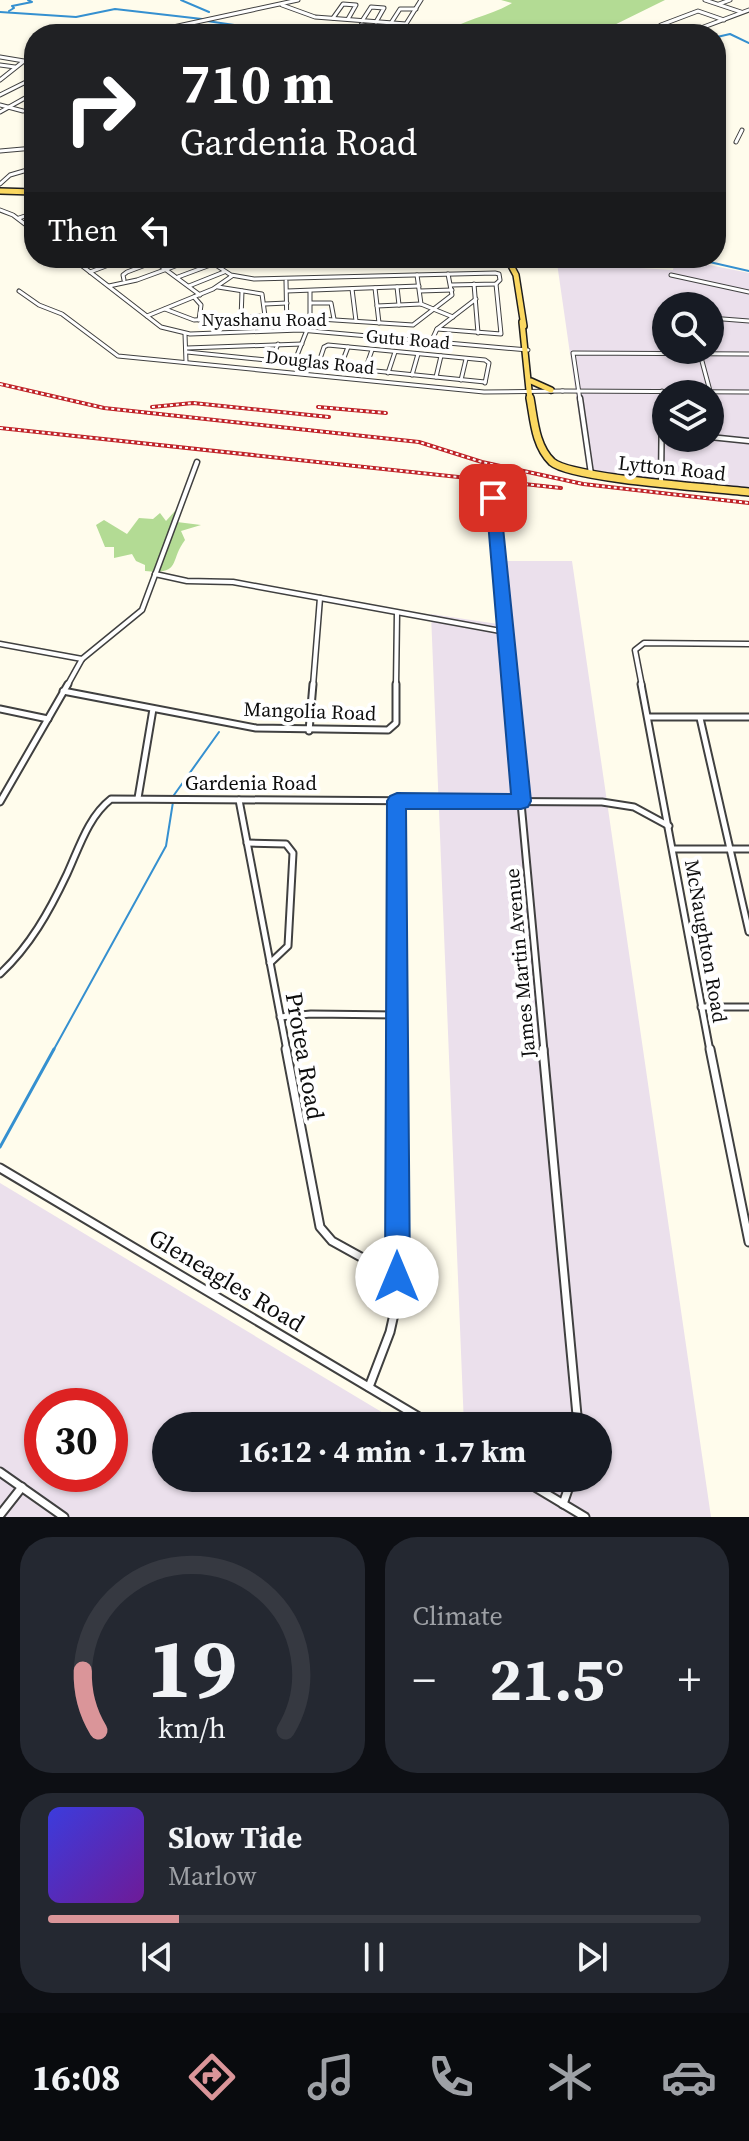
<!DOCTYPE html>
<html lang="en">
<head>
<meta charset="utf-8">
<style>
	body { margin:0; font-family:"Source Serif 4",serif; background:#242831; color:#f1f3f6; height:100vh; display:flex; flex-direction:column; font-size:30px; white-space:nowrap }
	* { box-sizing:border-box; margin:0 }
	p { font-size:26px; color:#9ea1a6 }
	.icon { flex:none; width:44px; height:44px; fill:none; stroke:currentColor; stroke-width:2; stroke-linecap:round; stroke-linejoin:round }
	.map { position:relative; height:1517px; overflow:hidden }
	.panel { display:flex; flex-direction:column; gap:20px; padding:20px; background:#0d0f14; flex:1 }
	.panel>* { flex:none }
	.banner { position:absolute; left:24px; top:24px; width:702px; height:244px; border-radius:32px; box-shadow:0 2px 6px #0004; background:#202124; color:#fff; overflow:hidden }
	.controls { position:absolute; left:652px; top:292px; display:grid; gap:16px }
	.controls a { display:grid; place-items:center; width:72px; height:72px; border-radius:50%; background:#171b24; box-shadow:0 2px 6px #0004; font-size:40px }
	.speed { position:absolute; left:24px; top:1388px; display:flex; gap:16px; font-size:40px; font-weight:700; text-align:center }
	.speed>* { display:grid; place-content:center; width:104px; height:104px; border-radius:50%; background:#171b24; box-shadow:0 2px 6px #0004; line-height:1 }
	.speed .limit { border:12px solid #d22; background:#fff; color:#111 }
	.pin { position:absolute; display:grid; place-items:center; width:68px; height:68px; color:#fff; margin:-34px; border-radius:16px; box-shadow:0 4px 12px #0006 }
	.me { position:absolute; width:88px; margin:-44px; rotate:0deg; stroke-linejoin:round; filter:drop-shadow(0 0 6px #0008) }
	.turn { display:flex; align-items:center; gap:28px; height:168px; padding:0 24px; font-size:36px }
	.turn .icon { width:104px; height:104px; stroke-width:2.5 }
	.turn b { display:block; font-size:56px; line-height:68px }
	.then { display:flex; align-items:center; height:76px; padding:0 24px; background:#0003; gap:16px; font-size:30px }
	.big { font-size:60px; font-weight:700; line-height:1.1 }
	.panel .card { flex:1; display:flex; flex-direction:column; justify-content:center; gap:12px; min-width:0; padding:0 28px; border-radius:32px; background:#242831 }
	.panel .dial { align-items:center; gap:0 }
	.dial svg { height:208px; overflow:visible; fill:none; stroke:#363941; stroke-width:7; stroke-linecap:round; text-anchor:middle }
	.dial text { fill:#f1f3f6; stroke:none }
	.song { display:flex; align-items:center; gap:24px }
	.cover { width:96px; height:96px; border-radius:12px; background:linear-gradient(135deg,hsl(240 70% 55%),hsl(280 70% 35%)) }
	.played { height:8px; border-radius:4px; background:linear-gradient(90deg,#da9599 20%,#363941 20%) }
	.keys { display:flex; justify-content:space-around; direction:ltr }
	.heat { display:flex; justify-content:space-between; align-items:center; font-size:44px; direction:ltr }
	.panel .tiles { flex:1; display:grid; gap:20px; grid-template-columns:1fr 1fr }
	.card:last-child { grid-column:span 2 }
	.trip { position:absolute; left:152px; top:1412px; width:460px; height:80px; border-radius:40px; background:#171b24; box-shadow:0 2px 6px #0004; font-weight:700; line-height:80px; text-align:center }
	.tabs { display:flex; height:128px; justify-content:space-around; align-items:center; background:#090b0e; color:#9ea1a6 }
	.tabs .icon { width:56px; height:56px }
	.tabs .current { color:#da9599 }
	.tabs b { font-size:36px; color:#f1f3f6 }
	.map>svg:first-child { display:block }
</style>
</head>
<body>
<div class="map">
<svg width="749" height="1517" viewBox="0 0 749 1517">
	<rect width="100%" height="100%" fill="#fffcec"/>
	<!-- industrial -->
	<g fill="#ebe0ec" fill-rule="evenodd">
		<path d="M 675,258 L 749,273 L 749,488 L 587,472 L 557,263 L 673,270 ZM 666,306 L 710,306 L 710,350 L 666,350 ZM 666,394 L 710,394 L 710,438 L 666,438 Z"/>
		<path d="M 495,561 L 572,561 L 711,1517 L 0,1517 L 0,1183 L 405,1426 L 166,1426 L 166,1478 L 598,1478 L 598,1426 L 464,1426 L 431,614 L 498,624 ZM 42,1406 L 110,1406 L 110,1474 L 42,1474 Z"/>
	</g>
	<!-- forest -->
	<g fill="#b3db94">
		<path d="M 501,0 L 665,0 L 596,34 L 443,34 C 463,19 490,16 512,3 Z"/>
		<path d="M 175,511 L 177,522 L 201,525 L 181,531 L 185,540 C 169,561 182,575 145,571 L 145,565 L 136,561 L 132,554 L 114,558 L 114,547 L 105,547 L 96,525 L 104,520 L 127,534 L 139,518 L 153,519 L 160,513 L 166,521 Z"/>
	</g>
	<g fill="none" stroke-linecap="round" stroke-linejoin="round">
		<!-- stream-far1 -->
		<g stroke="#3590d0" stroke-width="2">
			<polyline points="181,0 209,12"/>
			<polyline points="9,11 14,8 12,6 32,2 28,0"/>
			<polyline points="0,12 76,17 115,9 202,19"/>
			<polyline points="207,21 248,27 256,34"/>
			<polyline points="716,41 717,37 730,34 749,43"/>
			<polyline points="692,258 749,271"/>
			<polyline points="174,795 219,732"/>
			<polyline points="53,1051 166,846 173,802"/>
		</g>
		<!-- stream -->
		<polyline stroke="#3590d0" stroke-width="3" points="0,1147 54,1049"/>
		<defs>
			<g id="minor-far3">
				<polyline points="705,0 741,12"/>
				<polyline points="719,4 730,0"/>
				<polyline points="282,5 315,17 406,24 421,0"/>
				<polyline points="333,18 343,4 356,5 348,19"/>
				<polyline points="362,21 371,7 384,8 376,22"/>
				<polyline points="391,23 400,9 416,9"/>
				<polyline points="361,25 394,29"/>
				<polyline points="358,31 381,34"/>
				<polyline points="141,34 298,0"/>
				<polyline points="600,34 607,30 621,34"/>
				<polyline points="647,34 661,25 698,11 724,20"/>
				<polyline points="685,34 749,10"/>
				<polyline points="0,57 24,61 0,80"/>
				<polyline points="0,65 15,67"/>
				<polyline points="0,95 34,78"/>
				<polyline points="0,105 23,111"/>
				<polyline points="0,112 34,93"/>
				<polyline points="736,142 742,130"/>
				<polyline points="0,151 34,148"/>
				<polyline points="0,184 10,175 34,168"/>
				<polyline points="0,210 13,215 34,231"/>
				<polyline points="19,218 34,213"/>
				<polyline points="72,258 161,327 190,334 300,330 528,350"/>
				<polyline points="150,258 200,295"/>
				<polyline points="205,258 231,275 254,279 495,273 499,274 500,280 496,284 451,285"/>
				<polyline points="90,272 127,258"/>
				<polyline points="417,275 421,304 453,317"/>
				<polyline points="671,275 749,292"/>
				<polyline points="178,277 213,264"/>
				<polyline points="124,280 123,275 127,272 164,258"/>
				<polyline points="286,281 287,330"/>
				<polyline points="474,284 478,333"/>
				<polyline points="109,286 137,280 197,258"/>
				<polyline points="189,286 224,272"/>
				<polyline points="397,287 399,305"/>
				<polyline points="375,288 379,323"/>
				<polyline points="352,289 356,321"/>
				<polyline points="19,291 39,305 62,314 118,356 484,392 563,391"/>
				<polyline points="287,291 419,286"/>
				<polyline points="310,291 310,317"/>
				<polyline points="420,291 452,290"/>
				<polyline points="194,297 201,305 199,320"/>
				<polyline points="311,303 331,303 334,319"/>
				<polyline points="265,304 287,303"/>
				<polyline points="377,306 421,304"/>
				<polyline points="165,309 194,320 265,316 262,294 218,287"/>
				<polyline points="147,316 213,289 232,276"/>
				<polyline points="288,317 413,325 452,295 448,274"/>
				<polyline points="710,318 749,321"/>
				<polyline points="241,319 242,291"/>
				<polyline points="437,329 501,334 496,284"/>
				<polyline points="185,334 186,362"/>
				<polyline points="431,342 437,329 476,299"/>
				<polyline points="187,348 302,344"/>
				<polyline points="699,350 710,391"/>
				<polyline points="187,352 485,382"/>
				<polyline points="271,361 278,344"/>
				<polyline points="294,363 307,330"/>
				<polyline points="318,365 324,347 328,345 485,360 489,363 485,383"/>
				<polyline points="340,368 348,347"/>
				<polyline points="365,370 372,350"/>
				<polyline points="388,373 395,352"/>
				<polyline points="412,375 418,354"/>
				<polyline points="436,377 441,356"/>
				<polyline points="461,380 466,359"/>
				<polyline points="562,391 749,392"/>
				<polyline points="580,400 573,353 749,354"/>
				<polyline points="662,400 662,391"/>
			</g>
			<g id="minor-far2">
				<polyline points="580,398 591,474"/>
				<polyline points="710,437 749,441"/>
				<polyline points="661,483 662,398"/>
				<polyline points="493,498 510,686"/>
				<polyline points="155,574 187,581 233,582 506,632"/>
				<polyline points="0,644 82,659"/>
				<polyline points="67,686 82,659 142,610 197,462"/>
				<polyline points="313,686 320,598"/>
				<polyline points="396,686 397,613"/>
				<polyline points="642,686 635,650 644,643 749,644"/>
			</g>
			<g id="minor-far1">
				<polyline points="510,684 544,1051"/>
				<polyline points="641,684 710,1051"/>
				<polyline points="63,691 256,728 388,730 396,723 396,684"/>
				<polyline points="0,709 48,719"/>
				<polyline points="648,717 749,717"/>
				<polyline points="700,718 749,932"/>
				<polyline points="309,731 313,684"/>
				<polyline points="138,798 153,709"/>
				<polyline points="239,800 287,1051"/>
				<polyline points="397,801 398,1051"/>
				<polyline points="0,802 68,684"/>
				<polyline points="247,843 286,844 293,853 288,946 270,963"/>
				<polyline points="673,849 749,849"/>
				<path d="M 0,974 C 30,946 49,912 67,874 C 79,848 88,817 111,799 L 602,802 L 634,807 L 669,826"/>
				<polyline points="701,1007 749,1007"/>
				<polyline points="280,1017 311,1014 397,1015"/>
			</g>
			<g id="minor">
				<polyline points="286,1049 320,1227 332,1241 397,1277"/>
				<polyline points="543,1049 578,1426"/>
				<polyline points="710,1049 749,1242"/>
				<polyline points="0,1168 434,1426"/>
				<polyline points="369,1387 390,1332 398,1296 398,1049"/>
				<polyline points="0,1472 64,1517"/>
				<polyline points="520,1478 585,1517"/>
				<polyline points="563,1504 572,1478"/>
				<polyline points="0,1515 22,1487"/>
			</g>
			<g id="major-far1">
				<polyline points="0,191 34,192"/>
				<polyline points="507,258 516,275 524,326"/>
				<polyline points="522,322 530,400"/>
				<polyline points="531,381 551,390"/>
			</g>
			<path id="major" d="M 530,398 C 534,419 535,446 552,462 C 572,479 715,488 749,492"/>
		</defs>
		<!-- minor-far3 casing -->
		<use href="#minor-far3" stroke="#404040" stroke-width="5"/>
		<!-- minor-far2 casing -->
		<use href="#minor-far2" stroke="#404040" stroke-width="7"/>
		<!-- minor-far1 casing -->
		<use href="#minor-far1" stroke="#404040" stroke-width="9"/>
		<!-- minor casing -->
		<use href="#minor" stroke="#404040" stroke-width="11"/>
		<!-- major-far1 casing -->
		<use href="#major-far1" stroke="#1e1e1e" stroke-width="8"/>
		<!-- major casing -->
		<use href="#major" stroke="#1e1e1e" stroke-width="10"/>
		<!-- minor-far3 -->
		<use href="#minor-far3" stroke="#fff" stroke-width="3"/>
		<!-- minor-far2 -->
		<use href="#minor-far2" stroke="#fff" stroke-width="4"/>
		<!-- minor-far1 -->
		<use href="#minor-far1" stroke="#fff" stroke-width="5"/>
		<!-- minor -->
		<use href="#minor" stroke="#fff" stroke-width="7"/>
		<!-- major-far1 -->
		<use href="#major-far1" stroke="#fbd860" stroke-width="5"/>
		<!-- major -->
		<use href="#major" stroke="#fbd860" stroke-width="7"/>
		<defs>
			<g id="rail">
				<polyline points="0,384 104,408 419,442 482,462 583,484 749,503"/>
				<polyline points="152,407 193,403 329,417"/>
				<polyline points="318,407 386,413"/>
				<polyline points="0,428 561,488"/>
			</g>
		</defs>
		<!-- rail casing -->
		<use href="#rail" stroke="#bf2227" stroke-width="4"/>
		<!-- rail -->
		<use href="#rail" stroke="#fff" stroke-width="2" stroke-dasharray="3" stroke-linecap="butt"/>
	</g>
	<!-- route -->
	<polygon fill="#1a73e8" stroke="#114b97" stroke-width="2" points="493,493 500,498 531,801 528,807 521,809 406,809 410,1277 406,1286 397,1290 388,1286 385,1277 387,801 390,796 397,793 511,794 486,498"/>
	<g text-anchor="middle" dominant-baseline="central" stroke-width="8" stroke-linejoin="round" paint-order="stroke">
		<!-- far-street labels -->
		<g font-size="18" fill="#0d0d0d" stroke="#fff">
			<text x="264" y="319">Nyashanu Road</text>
			<text transform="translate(408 339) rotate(5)">Gutu Road</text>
			<text transform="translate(320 362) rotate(6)">Douglas Road</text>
		</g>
		<!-- street labels -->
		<g font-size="20" fill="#0d0d0d" stroke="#fff">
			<text transform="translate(672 468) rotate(6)">Lytton Road</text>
			<text transform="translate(310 711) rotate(2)">Mangolia Road</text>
			<text x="251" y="783">Gardenia Road</text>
			<text transform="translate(706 941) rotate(80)">McNaughton Road</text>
			<text transform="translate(520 963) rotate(-95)">James Martin Avenue</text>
		</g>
		<!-- near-street labels -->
		<g font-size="24" fill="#0d0d0d" stroke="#fff">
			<text transform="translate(305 1056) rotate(80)">Protea Road</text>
			<text transform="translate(227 1280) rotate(31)">Gleneagles Road</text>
		</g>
	</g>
</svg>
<div class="controls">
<a><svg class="icon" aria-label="search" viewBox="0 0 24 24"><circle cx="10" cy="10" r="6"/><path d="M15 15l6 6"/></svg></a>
<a><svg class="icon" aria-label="layers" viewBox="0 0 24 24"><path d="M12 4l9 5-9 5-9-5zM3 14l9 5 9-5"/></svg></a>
</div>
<div class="speed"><div class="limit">30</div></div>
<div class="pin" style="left:493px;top:498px;background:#d93025"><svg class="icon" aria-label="arrive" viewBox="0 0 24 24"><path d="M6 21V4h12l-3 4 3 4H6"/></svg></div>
<svg class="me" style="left:397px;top:1277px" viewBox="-20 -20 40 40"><circle r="19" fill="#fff"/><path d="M0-13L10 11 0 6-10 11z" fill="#1a73e8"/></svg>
<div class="trip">16:12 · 4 min · 1.7 km</div>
<div class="banner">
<div class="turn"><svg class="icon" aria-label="right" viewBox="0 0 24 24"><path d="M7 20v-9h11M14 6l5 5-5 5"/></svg><div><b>710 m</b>Gardenia Road</div></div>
<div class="then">Then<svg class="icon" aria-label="left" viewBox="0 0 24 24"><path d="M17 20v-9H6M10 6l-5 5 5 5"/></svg></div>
</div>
</div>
<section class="panel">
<div class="tiles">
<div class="card dial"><svg viewBox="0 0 100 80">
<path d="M14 69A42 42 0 1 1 86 69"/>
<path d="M14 69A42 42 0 0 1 8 46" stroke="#da9599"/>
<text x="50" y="56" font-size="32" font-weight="700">19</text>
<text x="50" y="72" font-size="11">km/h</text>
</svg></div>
<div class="card"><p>Climate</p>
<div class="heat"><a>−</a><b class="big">21.5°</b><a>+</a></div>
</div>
<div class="card">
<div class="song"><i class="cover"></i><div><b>Slow Tide</b><p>Marlow</p></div></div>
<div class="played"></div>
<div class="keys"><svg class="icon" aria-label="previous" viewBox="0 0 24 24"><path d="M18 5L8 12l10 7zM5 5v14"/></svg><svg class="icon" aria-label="pause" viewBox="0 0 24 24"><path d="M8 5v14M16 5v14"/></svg><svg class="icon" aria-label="next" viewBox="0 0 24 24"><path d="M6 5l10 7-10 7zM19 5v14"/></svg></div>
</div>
</div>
</section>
<nav class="tabs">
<b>16:08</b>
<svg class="icon current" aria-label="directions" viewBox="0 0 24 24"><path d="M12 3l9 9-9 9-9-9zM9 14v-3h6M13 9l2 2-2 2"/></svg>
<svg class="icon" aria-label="music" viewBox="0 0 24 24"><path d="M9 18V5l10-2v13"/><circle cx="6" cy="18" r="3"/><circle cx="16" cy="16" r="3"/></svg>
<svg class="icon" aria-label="phone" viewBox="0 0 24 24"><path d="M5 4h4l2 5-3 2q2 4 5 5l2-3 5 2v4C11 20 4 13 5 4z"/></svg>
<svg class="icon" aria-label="climate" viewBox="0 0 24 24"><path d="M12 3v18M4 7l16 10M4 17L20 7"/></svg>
<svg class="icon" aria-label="car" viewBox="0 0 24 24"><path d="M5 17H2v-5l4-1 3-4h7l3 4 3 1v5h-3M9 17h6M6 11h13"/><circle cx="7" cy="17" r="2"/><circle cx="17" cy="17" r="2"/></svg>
</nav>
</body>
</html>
